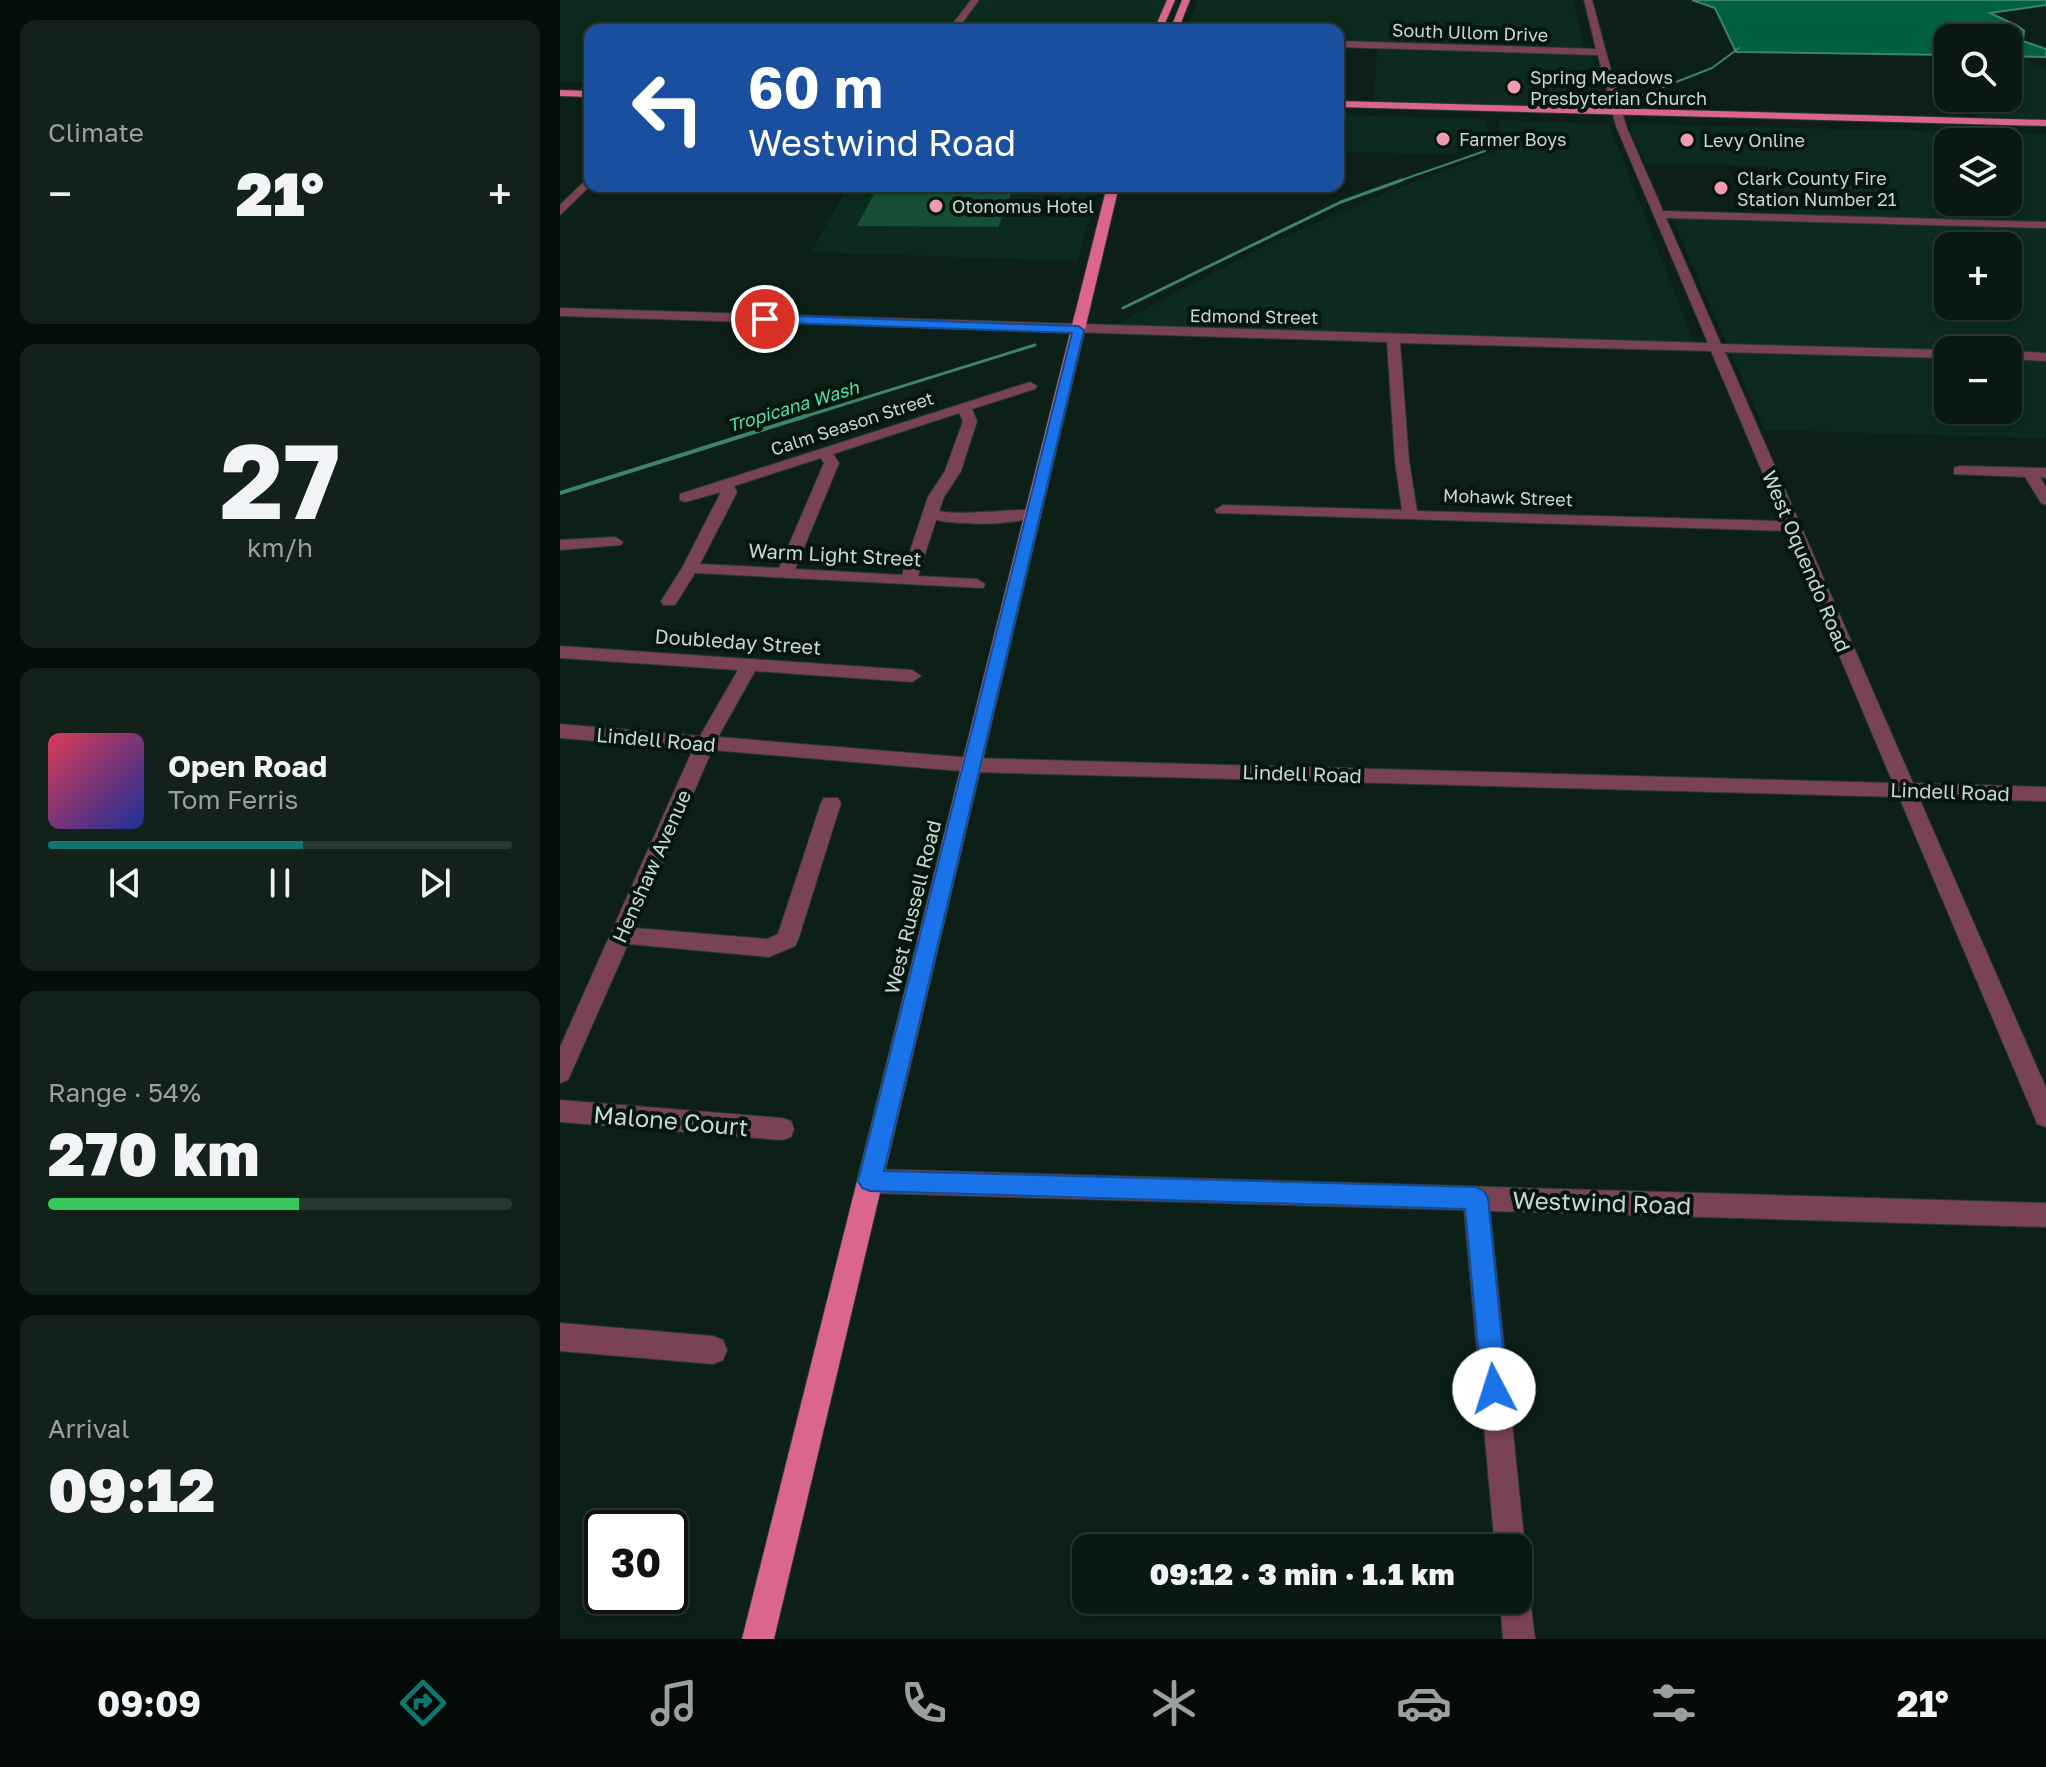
<!DOCTYPE html>
<html lang="en">
<head>
<meta charset="utf-8">
<style>
	body { margin:0; font-family:"Golos Text",sans-serif; background:#12211a; color:#f1f3f6; height:100vh; display:flex; flex-direction:column; font-size:30px; white-space:nowrap }
	* { box-sizing:border-box; margin:0 }
	p { font-size:26px; color:#99a09f }
	.icon { flex:none; width:44px; height:44px; fill:none; stroke:currentColor; stroke-width:2; stroke-linecap:round; stroke-linejoin:round }
	.map { position:relative; flex:1; overflow:hidden }
	.sheet { display:flex; flex-direction:column; gap:20px; padding:20px; background:#050d09; width:560px }
	.sheet>* { flex:none }
	.guide { position:absolute; left:24px; top:24px; width:760px; height:168px; border-radius:16px; box-shadow:0 2px 6px #0004,0 0 0 2px #293731; background:#1a4fa0; color:#fff; overflow:hidden }
	.tools { position:absolute; left:1374px; top:24px; display:grid; gap:16px }
	.tools a { display:grid; place-items:center; width:88px; height:88px; border-radius:16px; background:#091811; box-shadow:0 2px 6px #0004,0 0 0 2px #293731; font-size:40px }
	.speed { position:absolute; left:24px; top:1510px; display:flex; gap:16px; font-size:40px; font-weight:700; text-align:center }
	.speed>* { display:grid; place-content:center; width:104px; height:104px; border-radius:50%; background:#091811; box-shadow:0 2px 6px #0004,0 0 0 2px #293731; line-height:1 }
	.speed .limit { border:4px solid #111; border-radius:12px; background:#fff; color:#111 }
	.pin { position:absolute; display:grid; place-items:center; width:68px; height:68px; color:#fff; margin:-34px; border:4px solid #fff; border-radius:50%; box-shadow:0 2px 8px #0007 }
	.me { position:absolute; width:88px; margin:-44px; rotate:355deg; stroke-linejoin:round; filter:drop-shadow(0 0 6px #0008) }
	.turn { display:flex; align-items:center; gap:28px; height:168px; padding:0 32px; font-size:36px }
	.turn .icon { width:104px; height:104px; stroke-width:2.5 }
	.turn b { display:block; font-size:56px; line-height:68px }
	.big { font-size:60px; font-weight:800; line-height:1.1 }
	.sheet .tile { flex:1; display:flex; flex-direction:column; justify-content:center; gap:12px; min-width:0; padding:0 28px; border-radius:16px; background:#12211a }
	.sheet .dial { align-items:center; gap:0 }
	.dial b { font-size:104px; line-height:1 }
	.song { display:flex; align-items:center; gap:24px }
	.cover { width:96px; height:96px; border-radius:12px; background:linear-gradient(135deg,hsl(350 70% 55%),hsl(230 70% 35%)) }
	.played { height:8px; border-radius:4px; background:linear-gradient(90deg,#0f766e 55%,#293731 55%) }
	.keys { display:flex; justify-content:space-around; direction:ltr }
	.heat { display:flex; justify-content:space-between; align-items:center; font-size:44px; direction:ltr }
	.charge { height:12px; border-radius:6px; background:linear-gradient(90deg,#34c759 54%,#293731 0) }
	.trip { position:absolute; left:512px; top:1534px; width:460px; height:80px; border-radius:16px; background:#091811; box-shadow:0 2px 6px #0004,0 0 0 2px #293731; font-weight:800; line-height:80px; text-align:center }
	.tab-bar { display:flex; height:128px; justify-content:space-around; align-items:center; background:#040a07; color:#99a09f }
	.tab-bar .icon { width:56px; height:56px }
	.tab-bar .active { color:#0f766e }
	.tab-bar b { font-size:36px; color:#f1f3f6 }
	main { display:flex; flex:1; min-height:0 }
	.map>svg:first-child { display:block }
</style>
</head>
<body>
<main>
<section class="sheet">
<div class="tile"><p>Climate</p>
<div class="heat"><a>−</a><b class="big">21°</b><a>+</a></div>
</div>
<div class="tile dial"><b>27</b><p>km/h</p></div>
<div class="tile">
<div class="song"><i class="cover"></i><div><b>Open Road</b><p>Tom Ferris</p></div></div>
<div class="played"></div>
<div class="keys"><svg class="icon" aria-label="previous" viewBox="0 0 24 24"><path d="M18 5L8 12l10 7zM5 5v14"/></svg><svg class="icon" aria-label="pause" viewBox="0 0 24 24"><path d="M8 5v14M16 5v14"/></svg><svg class="icon" aria-label="next" viewBox="0 0 24 24"><path d="M6 5l10 7-10 7zM19 5v14"/></svg></div>
</div>
<div class="tile"><p>Range · 54%</p><b class="big">270 km</b><div class="charge"></div></div>
<div class="tile"><p>Arrival</p><b class="big">09:12</b></div>
</section>
<div class="map">
<svg width="1486" height="1639" viewBox="0 0 1486 1639">
	<rect width="100%" height="100%" fill="#0c2017"/>
	<!-- built -->
	<g fill="#0d2a1e" fill-rule="evenodd">
		<polygon points="0,0 614,0 595,30 30,30 30,82 0,82"/>
		<polygon points="638,0 1013,0 1024,48 778,42 778,30 625,30"/>
		<polygon points="817,49 1032,54 1043,108 814,103"/>
		<polygon points="1448,56 1457,56 1486,69 1486,119 1417,117 1404,98 1448,98"/>
		<polygon points="778,115 926,119 929,141 891,154 778,152"/>
		<polygon points="938,120 1049,124 1134,342 547,329 710,243 836,189 944,148"/>
		<path d="M 1075,124 L 1486,134 L 1486,438 L 1205,430 L 1112,219 L 1383,226 L 1377,218 L 1236,215 L 1206,166 L 1086,163 L 1069,128 ZM 1388,142 L 1448,142 L 1448,202 L 1388,202 ZM 1388,246 L 1448,246 L 1448,306 L 1388,306 ZM 1388,350 L 1448,350 L 1448,410 L 1388,410 Z"/>
		<polygon points="288,186 538,186 518,261 251,252"/>
	</g>
	<!-- water -->
	<polygon fill="#016041" stroke="#3d846c" stroke-width="2" points="1132,0 1486,0 1486,5 1430,13 1458,26 1464,31 1463,41 1486,49 1486,57 1448,56 1448,38 1388,38 1388,55 1176,52 1155,8"/>
	<g fill="none" stroke-linecap="round" stroke-linejoin="round">
		<!-- stream-far2 -->
		<g stroke="#3d846c" stroke-width="2">
			<polyline points="1080,96 1152,68 1179,48"/>
			<polyline points="836,182 925,151"/>
		</g>
		<!-- stream-far1 -->
		<g stroke="#3d846c" stroke-width="3">
			<polyline points="563,308 781,202 842,180"/>
			<polyline points="240,418 475,345"/>
		</g>
		<!-- stream -->
		<polyline stroke="#3d846c" stroke-width="4" points="0,493 246,416"/>
	</g>
	<!-- building -->
	<polygon fill="#164e37" points="318,186 454,186 438,227 297,226"/>
	<g fill="none" stroke-linecap="round" stroke-linejoin="round">
		<defs>
			<g id="minor">
				<polygon points="411,0 419,0 397,30 388,30"/>
				<path d="M 1024,0 L 1032,0 L 1066,126 L 1103,211 L 1486,222 L 1486,228 L 1106,218 L 1161,344 L 1388,350 L 1388,358 L 1165,352 L 1353,783 L 1486,787 L 1486,801 L 1359,798 L 1486,1088 L 1486,1127 L 1477,1124 L 1474,1116 L 1339,797 L 412,772 L 152,750 L 75,928 L 207,939 L 218,934 L 261,803 L 264,798 L 278,798 L 281,803 L 238,940 L 235,946 L 209,957 L 68,944 L 8,1080 L 0,1083 L 0,1047 L 133,749 L 0,738 L 0,724 L 140,736 L 178,670 L 0,658 L 0,646 L 352,670 L 361,676 L 352,682 L 195,671 L 158,737 L 412,758 L 1333,783 L 1227,531 L 657,513 L 655,510 L 663,505 L 842,510 L 835,461 L 827,342 L 0,316 L 0,308 L 1148,343 L 1056,126 L 1038,55 L 778,47 L 778,41 L 1036,49 ZM 840,343 L 1151,351 L 1223,521 L 857,511 L 849,461 Z"/>
				<polygon points="30,176 30,186 0,215 0,205"/>
				<polygon points="1448,351 1486,353 1486,361 1448,359"/>
				<path d="M 470,382 L 477,386 L 475,389 L 412,409 L 417,421 L 401,471 L 384,497 L 379,511 C 403,517 473,505 482,512 C 464,527 399,525 376,520 L 358,576 L 417,579 L 425,584 L 423,588 L 135,573 L 115,605 L 103,605 L 101,601 L 122,568 L 161,492 L 125,502 L 120,500 L 120,494 ZM 399,413 L 403,421 L 385,471 L 368,497 L 342,575 L 235,569 L 279,463 L 273,454 ZM 261,458 L 264,463 L 219,568 L 140,564 L 177,492 L 174,486 Z"/>
				<polygon points="1399,466 1486,468 1486,478 1480,477 1486,487 1486,505 1481,503 1465,477 1394,474 1394,468"/>
				<polygon points="55,537 63,542 61,545 0,550 0,540"/>
				<polygon points="0,1100 222,1118 231,1121 234,1129 231,1137 222,1140 0,1122"/>
				<polygon points="310,1169 1486,1203 1486,1227 930,1211 965,1548 958,1560 958,1548 935,1548 904,1210 310,1193 301,1189 297,1181 301,1173"/>
				<polygon points="0,1323 153,1336 163,1340 167,1350 163,1360 153,1364 0,1351"/>
				<polygon points="958,1586 966,1589 970,1600 975,1639 943,1639 940,1600 958,1600"/>
			</g>
			<g id="major">
				<polygon points="607,0 615,0 602,30 594,30"/>
				<polygon points="622,0 630,0 618,30 610,30"/>
				<polygon points="0,90 30,91 30,97 0,96"/>
				<polygon points="778,101 1486,120 1486,126 778,107"/>
				<polygon points="547,186 559,186 214,1639 182,1639"/>
			</g>
		</defs>
		<!-- minor casing -->
		<use href="#minor" stroke="#273a31" stroke-width="2"/>
		<!-- major casing -->
		<use href="#major" stroke="#273a31" stroke-width="2"/>
		<!-- minor -->
		<use href="#minor" fill="#7a4354" fill-rule="evenodd"/>
		<!-- major -->
		<use href="#major" fill="#da668e" fill-rule="evenodd"/>
	</g>
	<!-- route -->
	<polygon fill="#1a73e8" stroke="#114b97" stroke-width="2" points="205,315 518,326 524,330 324,1171 916,1187 924,1191 928,1198 947,1389 943,1398 934,1402 925,1398 922,1389 905,1209 310,1191 302,1188 298,1181 512,333 201,322 199,319"/>
	<!-- markers -->
	<g fill="#f19ab4" stroke="#04170e" stroke-width="3">
		<circle cx="954" cy="87" r="8"/>
		<circle cx="883" cy="139" r="8"/>
		<circle cx="1127" cy="140" r="8"/>
		<circle cx="1161" cy="188" r="8"/>
		<circle cx="376" cy="206" r="8"/>
	</g>
	<g text-anchor="middle" dominant-baseline="central" stroke-width="8" stroke-linejoin="round" paint-order="stroke">
		<!-- far-street labels -->
		<g font-size="18" fill="#cad7d0" stroke="#04170e">
			<text transform="translate(910 32) rotate(2)">South Ullom Drive</text>
			<text transform="translate(694 316) rotate(1)">Edmond Street</text>
			<text transform="translate(292 423) rotate(-18)">Calm Season Street</text>
			<text transform="translate(948 497) rotate(2)">Mohawk Street</text>
		</g>
		<!-- far-poi labels -->
		<g font-size="18" fill="#cad7d0" stroke="#04170e" text-anchor="start">
			<text x="970" y="77">Spring Meadows<tspan x="970" dy="21">Presbyterian Church</tspan></text>
			<text x="899" y="139">Farmer Boys</text>
			<text x="1143" y="140">Levy Online</text>
			<text x="1177" y="178">Clark County Fire<tspan x="1177" dy="21">Station Number 21</tspan></text>
			<text x="392" y="206">Otonomus Hotel</text>
		</g>
		<!-- far-water labels -->
		<g font-size="18" font-style="italic" fill="#53e0a7" stroke="#04170e">
			<text transform="translate(233 406) rotate(-17)">Tropicana Wash</text>
		</g>
		<!-- street labels -->
		<g font-size="20" fill="#cad7d0" stroke="#04170e">
			<text transform="translate(275 554) rotate(3)">Warm Light Street</text>
			<text transform="translate(1247 561) rotate(67)">West Oquendo Road</text>
			<text transform="translate(178 641) rotate(4)">Doubleday Street</text>
			<text transform="translate(96 739) rotate(5)">Lindell Road</text>
			<text transform="translate(742 773) rotate(2)">Lindell Road</text>
			<text transform="translate(1390 791) rotate(2)">Lindell Road</text>
			<text transform="translate(91 866) rotate(-66)">Henshaw Avenue</text>
			<text transform="translate(352 907) rotate(-76)">West Russell Road</text>
		</g>
		<!-- near-street labels -->
		<g font-size="24" fill="#cad7d0" stroke="#04170e">
			<text transform="translate(111 1120) rotate(5)">Malone Court</text>
			<text transform="translate(1042 1202) rotate(2)">Westwind Road</text>
		</g>
	</g>
</svg>
<div class="tools">
<a><svg class="icon" aria-label="search" viewBox="0 0 24 24"><circle cx="10" cy="10" r="6"/><path d="M15 15l6 6"/></svg></a>
<a><svg class="icon" aria-label="layers" viewBox="0 0 24 24"><path d="M12 4l9 5-9 5-9-5zM3 14l9 5 9-5"/></svg></a>
<a>+</a>
<a>−</a>
</div>
<div class="speed"><div class="limit">30</div></div>
<div class="pin" style="left:205px;top:319px;background:#d93025"><svg class="icon" aria-label="arrive" viewBox="0 0 24 24"><path d="M6 21V4h12l-3 4 3 4H6"/></svg></div>
<svg class="me" style="left:934px;top:1389px" viewBox="-20 -20 40 40"><circle r="19" fill="#fff"/><path d="M0-13L10 11 0 6-10 11z" fill="#1a73e8"/></svg>
<div class="trip">09:12 · 3 min · 1.1 km</div>
<div class="guide">
<div class="turn"><svg class="icon" aria-label="left" viewBox="0 0 24 24"><path d="M17 20v-9H6M10 6l-5 5 5 5"/></svg><div><b>60 m</b>Westwind Road</div></div>
</div>
</div>
</main>
<nav class="tab-bar">
<b>09:09</b>
<svg class="icon active" aria-label="directions" viewBox="0 0 24 24"><path d="M12 3l9 9-9 9-9-9zM9 14v-3h6M13 9l2 2-2 2"/></svg>
<svg class="icon" aria-label="music" viewBox="0 0 24 24"><path d="M9 18V5l10-2v13"/><circle cx="6" cy="18" r="3"/><circle cx="16" cy="16" r="3"/></svg>
<svg class="icon" aria-label="phone" viewBox="0 0 24 24"><path d="M5 4h4l2 5-3 2q2 4 5 5l2-3 5 2v4C11 20 4 13 5 4z"/></svg>
<svg class="icon" aria-label="climate" viewBox="0 0 24 24"><path d="M12 3v18M4 7l16 10M4 17L20 7"/></svg>
<svg class="icon" aria-label="car" viewBox="0 0 24 24"><path d="M5 17H2v-5l4-1 3-4h7l3 4 3 1v5h-3M9 17h6M6 11h13"/><circle cx="7" cy="17" r="2"/><circle cx="17" cy="17" r="2"/></svg>
<svg class="icon" aria-label="filters" viewBox="0 0 24 24"><path d="M4 7h16M4 17h16"/><circle cx="9" cy="7" r="2"/><circle cx="15" cy="17" r="2"/></svg>
<b>21°</b>
</nav>
</body>
</html>
